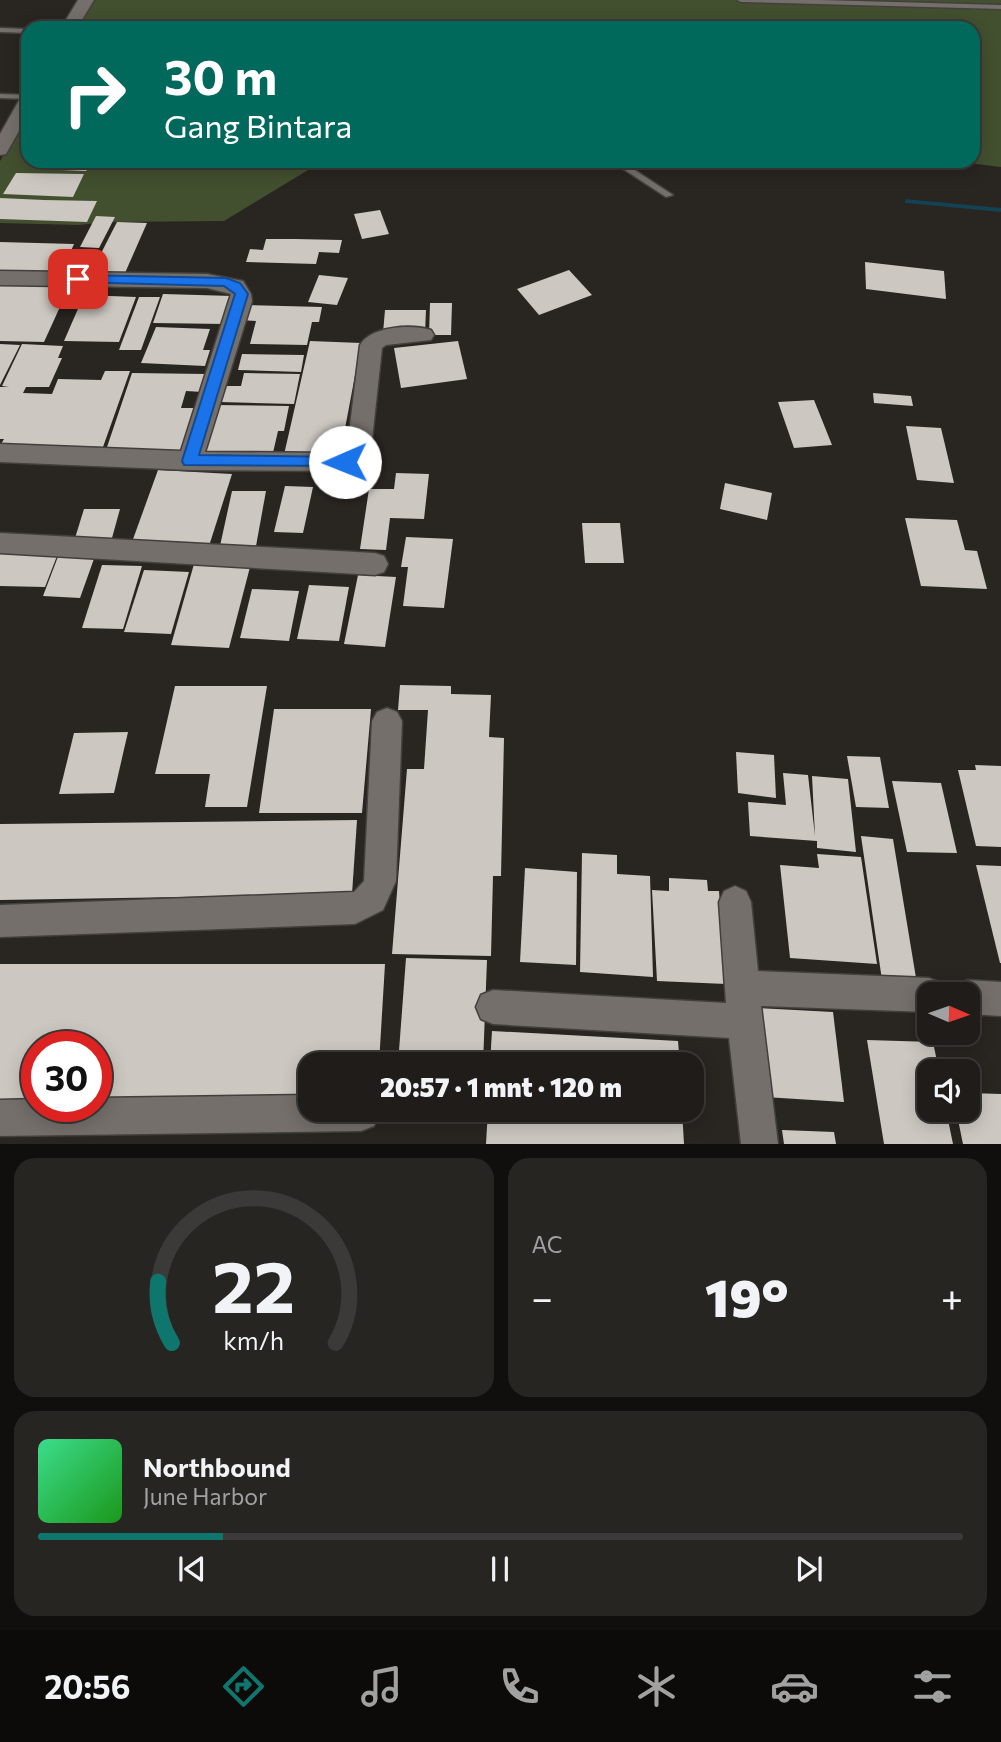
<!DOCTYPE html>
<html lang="id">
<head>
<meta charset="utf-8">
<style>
	body { margin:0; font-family:Commissioner,sans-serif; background:#272522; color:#f1f3f6; height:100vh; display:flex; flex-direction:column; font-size:26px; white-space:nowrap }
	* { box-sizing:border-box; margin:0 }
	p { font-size:23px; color:#a1a1a2 }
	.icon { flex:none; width:38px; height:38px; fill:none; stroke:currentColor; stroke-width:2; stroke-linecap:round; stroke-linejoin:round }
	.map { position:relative; height:1144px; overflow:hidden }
	.details { display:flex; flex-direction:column; gap:14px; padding:14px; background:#110f0e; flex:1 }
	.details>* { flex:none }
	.hud { position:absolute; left:21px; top:21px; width:959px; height:147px; border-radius:21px; box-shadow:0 4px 18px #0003,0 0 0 2px #3c3a38; background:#00695c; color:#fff; overflow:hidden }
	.needle { width:46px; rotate:92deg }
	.controls { position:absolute; left:917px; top:982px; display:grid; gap:14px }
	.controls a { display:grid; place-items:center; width:63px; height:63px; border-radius:14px; background:#1f1c19; box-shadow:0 4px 18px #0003,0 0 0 2px #3c3a38; font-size:35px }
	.speed { position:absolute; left:21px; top:1031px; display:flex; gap:14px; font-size:35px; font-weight:700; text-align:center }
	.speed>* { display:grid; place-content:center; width:91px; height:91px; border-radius:50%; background:#1f1c19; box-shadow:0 4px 18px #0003,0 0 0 2px #3c3a38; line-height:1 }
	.speed .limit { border:10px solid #d22; background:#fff; color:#111 }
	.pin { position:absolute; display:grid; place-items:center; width:60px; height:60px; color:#fff; margin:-30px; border-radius:14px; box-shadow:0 4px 10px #0006 }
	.me { position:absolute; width:77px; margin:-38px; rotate:269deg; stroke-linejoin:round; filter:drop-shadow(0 0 5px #0008) }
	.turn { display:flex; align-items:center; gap:24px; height:147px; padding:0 28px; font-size:32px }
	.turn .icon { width:91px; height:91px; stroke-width:2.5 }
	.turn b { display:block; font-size:49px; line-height:60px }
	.big { font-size:52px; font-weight:800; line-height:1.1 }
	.details .widget { flex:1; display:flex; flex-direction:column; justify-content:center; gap:10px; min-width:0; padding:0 24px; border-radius:21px; background:#272522 }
	.details .dial { align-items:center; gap:0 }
	.dial svg { height:182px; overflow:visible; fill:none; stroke:#3c3a38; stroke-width:7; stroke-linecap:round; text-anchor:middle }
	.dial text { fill:#f1f3f6; stroke:none }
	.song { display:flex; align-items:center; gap:21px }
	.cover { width:84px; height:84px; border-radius:10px; background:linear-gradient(135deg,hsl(150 70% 55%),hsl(120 70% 35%)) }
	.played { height:7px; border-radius:4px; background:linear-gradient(90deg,#0f766e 20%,#3c3a38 20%) }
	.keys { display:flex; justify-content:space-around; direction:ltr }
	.heat { display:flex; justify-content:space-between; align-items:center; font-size:38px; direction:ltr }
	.details .tiles { flex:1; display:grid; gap:14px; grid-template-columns:1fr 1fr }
	.widget:last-child { grid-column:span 2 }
	.trip { position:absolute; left:298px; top:1052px; width:406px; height:70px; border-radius:21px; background:#1f1c19; box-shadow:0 4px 18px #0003,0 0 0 2px #3c3a38; font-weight:800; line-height:70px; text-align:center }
	.dock { display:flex; height:112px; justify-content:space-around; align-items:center; background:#0c0b0a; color:#a1a1a2 }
	.dock .icon { width:49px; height:49px }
	.dock .active { color:#0f766e }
	.dock b { font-size:32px; color:#f1f3f6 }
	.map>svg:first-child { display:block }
</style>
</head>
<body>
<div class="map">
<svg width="1001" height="1144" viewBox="0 0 1001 1144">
	<rect width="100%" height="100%" fill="#292521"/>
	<!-- green -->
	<g fill="#43502f">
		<polygon points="93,0 1001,0 1001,167 953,161 973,161 973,28 77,28"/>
		<polygon points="28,113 28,161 323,161 224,221 106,222 79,225 0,223 0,161"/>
	</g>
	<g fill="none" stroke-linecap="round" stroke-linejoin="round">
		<!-- stream -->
		<polygon fill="#124253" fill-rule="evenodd" points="905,199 1001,208 1001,212 907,203 905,203"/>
	</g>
	<!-- building -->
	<g fill="#ccc7c1">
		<polygon points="30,161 99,161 95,167 89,167 86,171 37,169 40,164"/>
		<polygon points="16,173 84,174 73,197 3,194"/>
		<polygon points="0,198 44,200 97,201 87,222 0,219"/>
		<polygon points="380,210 389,234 362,239 354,214"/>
		<polygon points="96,216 115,217 99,248 80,247"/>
		<polygon points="117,222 147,223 125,273 92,271"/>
		<polygon points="266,239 295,239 342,240 339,253 319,252 316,264 246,262 250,249 263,250"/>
		<polygon points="0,242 74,244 61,274 0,272"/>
		<polygon points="865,262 944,271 946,299 866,289"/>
		<polygon points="569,270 592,295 539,315 517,289"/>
		<polygon points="319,275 348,278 337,305 308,302"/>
		<polygon points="0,283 70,285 44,342 0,341"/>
		<polygon points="163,294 233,296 225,324 153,323"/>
		<polygon points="84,295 136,297 119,342 64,341"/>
		<polygon points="139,297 160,297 141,350 119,350"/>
		<polygon points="430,303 452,303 451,335 429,335"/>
		<polygon points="244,305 322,307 319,322 312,322 307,345 250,344 256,321 240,320"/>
		<polygon points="385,310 426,310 425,333 383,333"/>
		<polygon points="156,327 210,329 203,350 210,350 205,366 141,363"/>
		<polygon points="310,341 361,343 339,461 283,459"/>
		<polygon points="458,341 467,379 401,388 394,348"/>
		<polygon points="0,344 20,345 0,385"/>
		<polygon points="22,344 63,346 58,358 62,358 49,387 26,387 23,393 52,394 58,379 101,380 105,371 130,371 103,447 1,444 4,439 0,439 0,387 9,387 2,386"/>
		<polygon points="242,354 304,355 301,372 238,370"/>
		<polygon points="132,373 207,374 202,392 186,391 181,408 196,408 183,452 106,450"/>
		<polygon points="244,373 300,374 294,404 220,402 225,386 241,386"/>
		<polygon points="873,393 911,396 913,406 874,403"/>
		<polygon points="814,400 832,445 794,448 778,402"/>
		<polygon points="215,405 289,406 284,431 278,431 272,457 202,455"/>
		<polygon points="906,426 941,428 954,483 917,480"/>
		<polygon points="158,470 232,474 209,546 132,542"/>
		<polygon points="396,473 429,474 424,519 390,518 386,550 360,549 369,489 394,489"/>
		<polygon points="725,483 772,493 767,520 720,509"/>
		<polygon points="285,486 313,487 303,533 274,532"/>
		<polygon points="232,491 266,491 256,546 220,546"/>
		<polygon points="84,509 120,509 112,538 75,538"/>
		<polygon points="905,518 957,520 965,550 977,551 987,589 921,586"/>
		<polygon points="582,523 620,523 624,563 585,563"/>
		<polygon points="406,537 453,539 444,608 403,606 408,567 401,567"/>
		<polygon points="0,554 57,556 45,587 0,586"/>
		<polygon points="59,554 95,556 80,598 43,596"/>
		<polygon points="194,564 250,567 229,648 171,645"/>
		<polygon points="102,565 142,566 123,629 82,628"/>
		<polygon points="144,570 189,572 171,634 124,632"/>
		<polygon points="358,575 396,577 385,647 344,644"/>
		<polygon points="309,585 349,587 339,641 297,639"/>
		<polygon points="252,589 299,591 289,641 240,638"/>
		<polygon points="400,685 451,686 451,694 491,695 489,737 504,738 501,876 493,876 491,956 392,954 407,769 424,769 428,710 398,710"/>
		<polygon points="175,686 267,686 247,807 205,807 210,774 155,774"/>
		<polygon points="274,709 371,709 362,813 259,813"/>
		<polygon points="128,732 114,793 59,794 74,733"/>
		<polygon points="736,752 774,755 776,798 738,793"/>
		<polygon points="847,756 880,757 889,808 856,807"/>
		<polygon points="975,765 1001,766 1001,847 976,846 958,770 976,770"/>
		<polygon points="783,773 808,775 815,836 812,776 848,779 856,852 817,848 817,841 750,836 748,802 786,805"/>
		<polygon points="892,781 941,783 957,853 907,852"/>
		<polygon points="357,820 352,894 0,900 0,824"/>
		<polygon points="861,836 893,839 918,990 883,987"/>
		<polygon points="582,853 617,855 617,874 650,876 653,977 580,972"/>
		<polygon points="817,854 861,857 877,964 790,958 780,865 819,868"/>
		<polygon points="976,865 1001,866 1001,963 1000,963"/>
		<polygon points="525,868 577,872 576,965 520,962"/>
		<polygon points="669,878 707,880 708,891 719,891 726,984 657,981 652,890 669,891"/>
		<polygon points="406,958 487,960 483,1064 398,1064"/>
		<polygon points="0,964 385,964 379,1064 310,1064 310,1100 96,1100 96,1046 37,1046 37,1100 0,1100"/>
		<polygon points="757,1008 833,1012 844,1102 765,1097"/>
		<polygon points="492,1031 678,1041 680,1064 490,1064"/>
		<polygon points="867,1040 933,1042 939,1071 929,1071 929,1110 946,1110 953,1144 884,1144"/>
		<polygon points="968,1093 1001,1094 1001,1144 963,1144 956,1110 968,1110"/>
		<polygon points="394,1110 481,1110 481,1122 393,1118"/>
		<polygon points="488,1110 682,1110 684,1144 486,1144"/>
		<polygon points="782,1130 834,1132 836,1144 784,1144"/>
	</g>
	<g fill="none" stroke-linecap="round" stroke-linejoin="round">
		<defs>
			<g id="lane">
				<polygon points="737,0 821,0 1001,5 1001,9 741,2"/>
				<polygon points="0,28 28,29 28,33 0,32"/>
				<polygon points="0,94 28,95 28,99 0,98"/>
				<polygon points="611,161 621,161 673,195 666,197"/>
			</g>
			<g id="street">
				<polygon points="78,0 94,0 77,28 61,28"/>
				<polygon points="28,94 28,115 6,154 0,155 0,134 22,95"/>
				<path d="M 0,271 L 207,274 L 243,281 L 251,294 L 252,301 L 205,452 L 341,453 L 347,449 L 360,345 C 371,326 411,324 431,330 L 434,335 L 431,340 L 386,345 L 382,348 L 371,449 L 364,461 L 345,471 L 190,470 L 0,462 L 0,444 L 181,451 L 231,294 L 207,288 L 0,285 Z"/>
				<polygon points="0,533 375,553 384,556 388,564 384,572 375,575 0,553"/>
				<polygon points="387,708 397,712 402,721 396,881 383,910 355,924 0,937 0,905 354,892 364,881 372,721 377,712"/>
				<polygon points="735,886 746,891 751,902 758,971 929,978 941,983 946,994 929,994 929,1012 761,1006 778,1144 741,1144 729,1038 493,1024 481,1019 476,1007 481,995 493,990 726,1003 719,902 724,891"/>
				<polygon points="968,980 1001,982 1001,1016 968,1014 968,994 952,994 956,985"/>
				<polygon points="310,1095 310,1110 378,1110 379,1113 374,1126 361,1131 0,1136 0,1100 37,1099 37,1106 96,1106 96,1098"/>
			</g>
		</defs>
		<!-- lane casing -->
		<use href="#lane" stroke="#433f3c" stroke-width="3"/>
		<!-- street casing -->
		<use href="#street" stroke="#433f3c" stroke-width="3"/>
		<!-- lane -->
		<use href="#lane" fill="#746f6a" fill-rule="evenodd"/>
		<!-- street -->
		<use href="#street" fill="#746f6a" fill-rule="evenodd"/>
	</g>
	<!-- route -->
	<polygon fill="#1a73e8" stroke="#114b97" stroke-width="2" points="78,275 226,278 240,283 248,294 199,455 345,457 350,458 353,462 350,466 184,465 182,461 235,294 224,286 73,282 73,276"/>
</svg>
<div class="controls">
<a><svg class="needle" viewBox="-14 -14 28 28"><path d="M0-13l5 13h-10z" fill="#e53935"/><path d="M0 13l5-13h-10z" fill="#a1a1a2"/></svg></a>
<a><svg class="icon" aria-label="sound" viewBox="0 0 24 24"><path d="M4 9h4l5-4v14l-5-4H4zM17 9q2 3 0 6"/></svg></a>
</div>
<div class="speed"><div class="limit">30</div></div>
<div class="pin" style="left:78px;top:279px;background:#d93025"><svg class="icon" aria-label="arrive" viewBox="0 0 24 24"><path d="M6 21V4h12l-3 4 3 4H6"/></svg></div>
<svg class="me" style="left:345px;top:462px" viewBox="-20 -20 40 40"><circle r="19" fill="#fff"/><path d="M0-13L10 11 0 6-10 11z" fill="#1a73e8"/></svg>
<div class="trip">20:57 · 1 mnt · 120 m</div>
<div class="hud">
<div class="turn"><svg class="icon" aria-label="right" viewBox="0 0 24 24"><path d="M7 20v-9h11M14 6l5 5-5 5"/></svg><div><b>30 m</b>Gang Bintara</div></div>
</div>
</div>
<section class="details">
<div class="tiles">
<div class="widget dial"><svg viewBox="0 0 100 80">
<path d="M14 69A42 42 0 1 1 86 69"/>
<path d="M14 69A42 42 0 0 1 8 42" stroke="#0f766e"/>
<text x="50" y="56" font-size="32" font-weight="700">22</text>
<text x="50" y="72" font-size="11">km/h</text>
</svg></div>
<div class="widget"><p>AC</p>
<div class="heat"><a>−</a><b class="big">19°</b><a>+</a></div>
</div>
<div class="widget">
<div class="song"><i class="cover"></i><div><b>Northbound</b><p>June Harbor</p></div></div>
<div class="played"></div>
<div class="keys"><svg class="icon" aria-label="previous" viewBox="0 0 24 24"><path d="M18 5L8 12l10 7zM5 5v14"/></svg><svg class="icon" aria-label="pause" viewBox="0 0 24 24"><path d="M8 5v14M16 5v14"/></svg><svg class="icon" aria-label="next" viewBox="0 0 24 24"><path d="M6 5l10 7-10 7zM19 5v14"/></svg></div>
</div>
</div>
</section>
<nav class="dock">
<b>20:56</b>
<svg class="icon active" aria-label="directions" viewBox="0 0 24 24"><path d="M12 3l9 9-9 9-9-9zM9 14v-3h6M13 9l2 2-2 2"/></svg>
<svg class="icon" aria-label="music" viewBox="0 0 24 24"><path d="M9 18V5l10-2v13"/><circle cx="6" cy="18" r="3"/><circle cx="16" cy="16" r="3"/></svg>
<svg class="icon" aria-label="phone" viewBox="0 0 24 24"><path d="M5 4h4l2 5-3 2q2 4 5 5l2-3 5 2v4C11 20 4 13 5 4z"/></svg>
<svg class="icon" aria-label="climate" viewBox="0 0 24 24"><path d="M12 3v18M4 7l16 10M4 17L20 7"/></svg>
<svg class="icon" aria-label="car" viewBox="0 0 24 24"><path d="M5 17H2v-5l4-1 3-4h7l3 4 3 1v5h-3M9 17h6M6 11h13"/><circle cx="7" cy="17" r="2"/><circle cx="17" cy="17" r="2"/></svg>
<svg class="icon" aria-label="filters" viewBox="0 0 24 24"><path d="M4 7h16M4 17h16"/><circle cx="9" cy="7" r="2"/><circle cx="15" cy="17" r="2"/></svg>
</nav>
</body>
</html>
